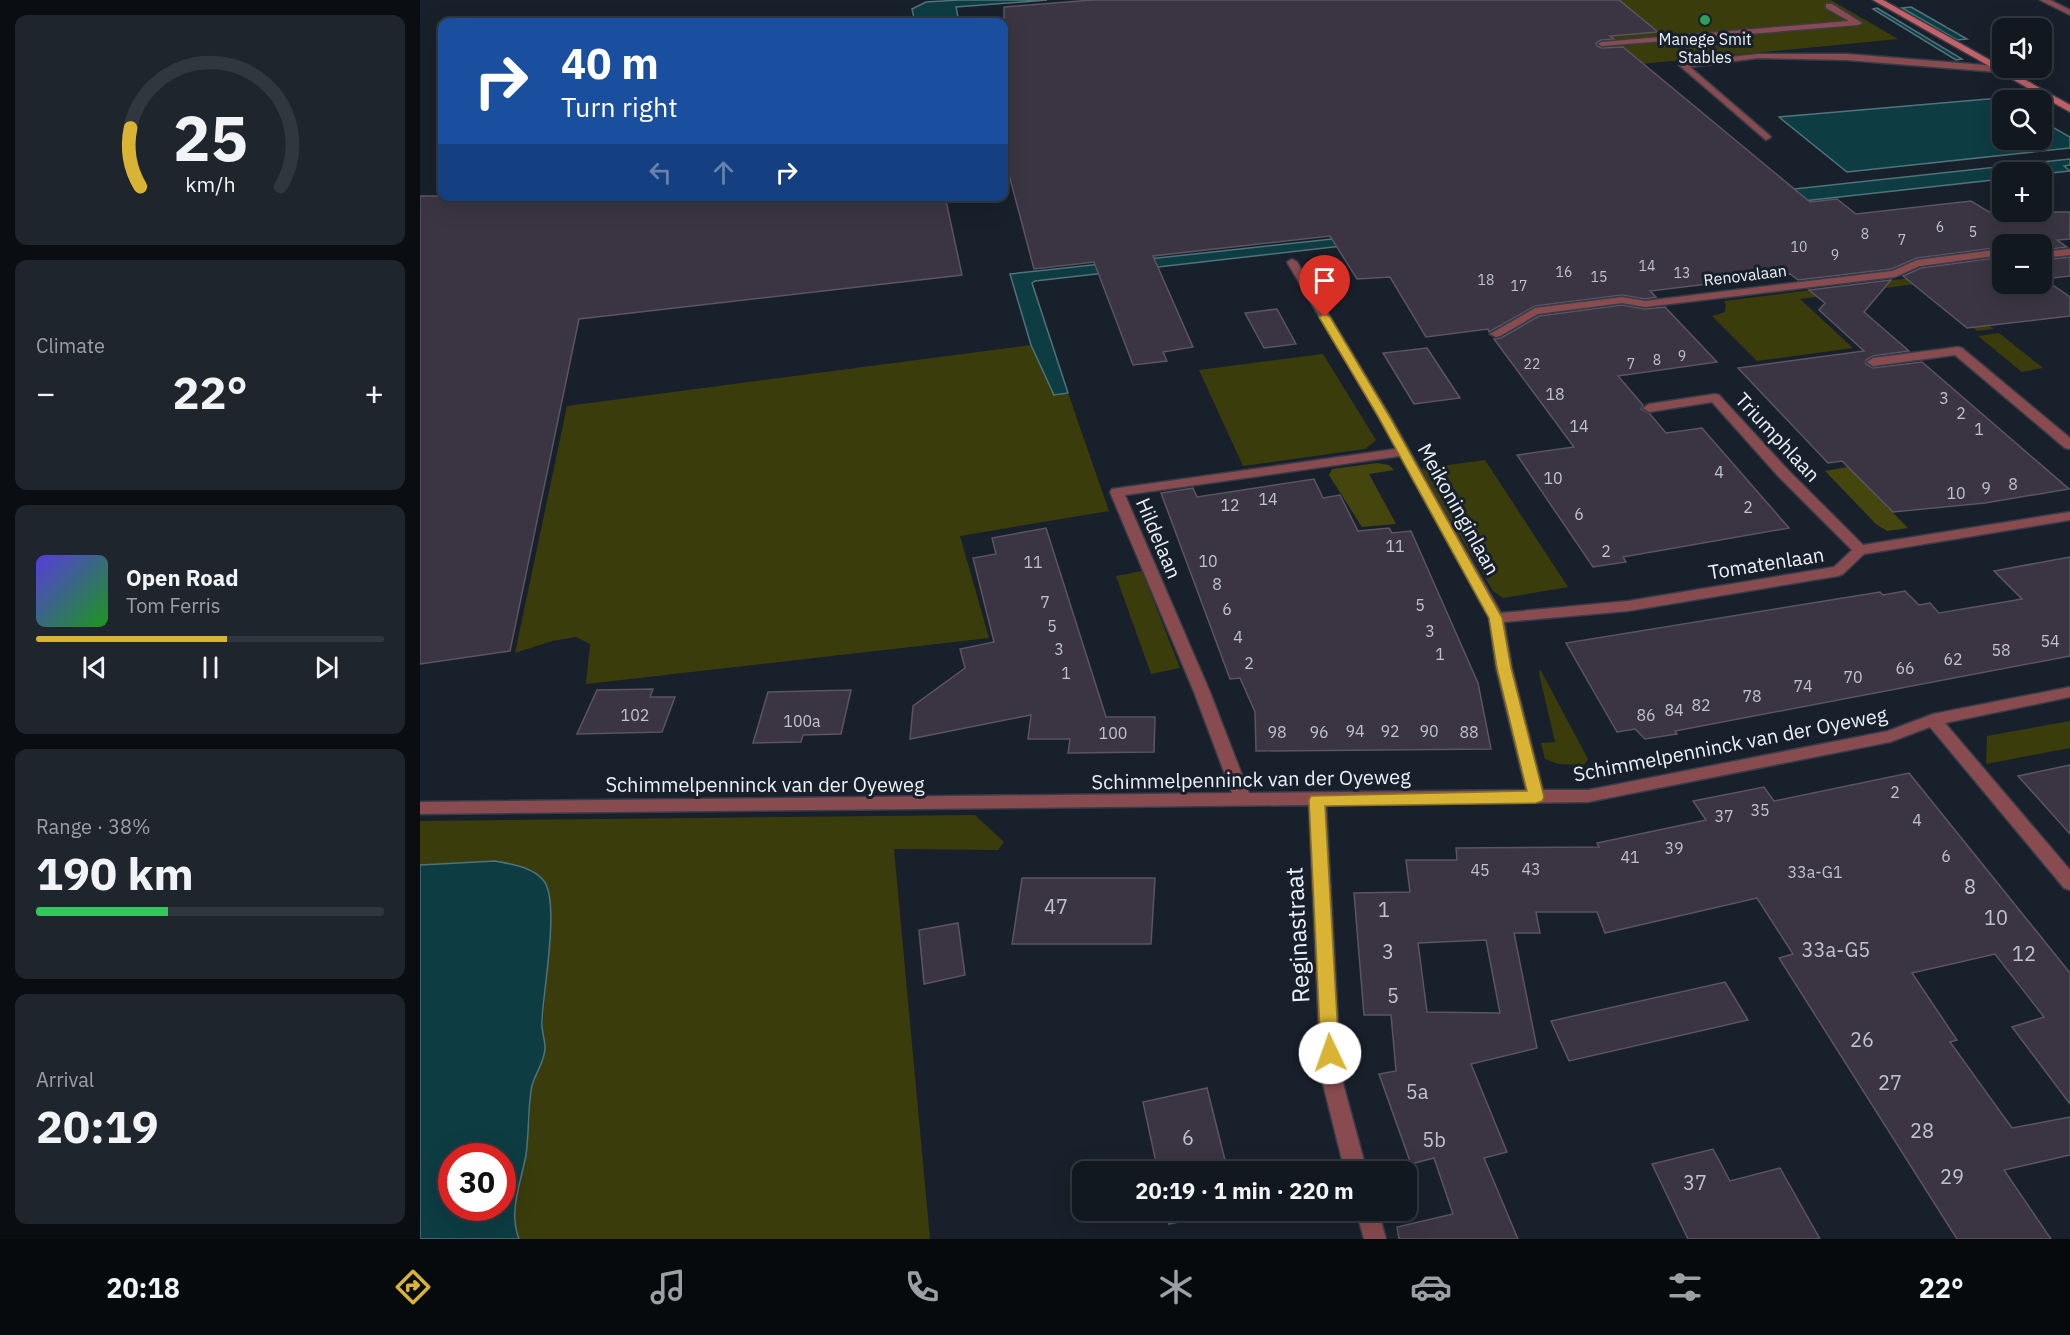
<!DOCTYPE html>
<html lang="en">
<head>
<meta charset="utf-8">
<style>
	body { margin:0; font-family:"IBM Plex Sans",sans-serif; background:#1f252d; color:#f1f3f6; height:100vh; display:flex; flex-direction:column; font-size:22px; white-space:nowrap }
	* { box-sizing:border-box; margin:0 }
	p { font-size:20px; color:#9ca0a5 }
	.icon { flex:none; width:33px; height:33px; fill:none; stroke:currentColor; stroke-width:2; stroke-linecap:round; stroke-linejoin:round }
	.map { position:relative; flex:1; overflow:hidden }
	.details { display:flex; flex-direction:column; gap:15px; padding:15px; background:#0a0d12; width:420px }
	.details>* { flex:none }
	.hud { position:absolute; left:18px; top:18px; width:570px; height:183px; border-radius:12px; box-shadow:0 6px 24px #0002,0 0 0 2px #31373e; background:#1a4fa0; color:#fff; overflow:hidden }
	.buttons { position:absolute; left:1572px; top:18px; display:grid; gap:12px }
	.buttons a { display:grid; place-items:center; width:60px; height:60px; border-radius:12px; background:#121820; box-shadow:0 6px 24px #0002,0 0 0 2px #31373e; font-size:30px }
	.speed { position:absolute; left:18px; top:1143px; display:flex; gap:12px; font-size:30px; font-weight:700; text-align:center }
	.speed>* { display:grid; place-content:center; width:78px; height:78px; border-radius:50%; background:#121820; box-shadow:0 6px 24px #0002,0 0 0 2px #31373e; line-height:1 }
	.speed .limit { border:9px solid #d22; background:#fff; color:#111 }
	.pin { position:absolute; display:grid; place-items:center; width:51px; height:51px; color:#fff; margin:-62px -26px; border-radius:50% 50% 50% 0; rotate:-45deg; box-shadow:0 0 6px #0007 }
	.pin .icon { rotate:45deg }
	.me { position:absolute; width:66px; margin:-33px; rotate:357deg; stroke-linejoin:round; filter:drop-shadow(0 0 4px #0008) }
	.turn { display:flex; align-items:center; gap:21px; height:126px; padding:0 24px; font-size:27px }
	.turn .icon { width:78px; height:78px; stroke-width:2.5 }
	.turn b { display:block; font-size:42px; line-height:51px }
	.lanes { display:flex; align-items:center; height:57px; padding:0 24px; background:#0003; justify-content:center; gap:30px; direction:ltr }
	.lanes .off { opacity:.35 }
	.big { font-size:45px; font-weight:700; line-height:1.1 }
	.details .card { flex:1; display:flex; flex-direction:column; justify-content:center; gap:9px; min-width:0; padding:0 21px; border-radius:12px; background:#1f252d }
	.details .dial { align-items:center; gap:0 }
	.dial svg { height:156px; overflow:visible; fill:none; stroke:#31373e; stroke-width:7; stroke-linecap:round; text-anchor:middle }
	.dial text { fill:#f1f3f6; stroke:none }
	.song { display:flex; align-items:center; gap:18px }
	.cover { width:72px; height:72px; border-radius:9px; background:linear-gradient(135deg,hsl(250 70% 55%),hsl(120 70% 35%)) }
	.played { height:6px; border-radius:3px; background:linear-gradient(90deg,#d9b334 55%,#31373e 55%) }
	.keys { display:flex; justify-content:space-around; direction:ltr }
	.heat { display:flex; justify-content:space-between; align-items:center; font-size:33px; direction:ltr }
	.charge { height:9px; border-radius:4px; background:linear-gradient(90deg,#34c759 38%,#31373e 0) }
	.trip { position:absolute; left:652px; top:1161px; width:345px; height:60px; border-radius:12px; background:#121820; box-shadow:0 6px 24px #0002,0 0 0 2px #31373e; font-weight:700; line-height:60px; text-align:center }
	.dock { display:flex; height:96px; justify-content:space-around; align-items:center; background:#070a0d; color:#9ca0a5 }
	.dock .icon { width:42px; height:42px }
	.dock .active { color:#d9b334 }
	.dock b { font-size:27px; color:#f1f3f6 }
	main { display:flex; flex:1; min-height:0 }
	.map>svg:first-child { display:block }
</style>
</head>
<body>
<main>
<section class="details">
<div class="card dial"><svg viewBox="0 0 100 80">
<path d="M14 69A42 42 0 1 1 86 69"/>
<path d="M14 69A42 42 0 0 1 9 39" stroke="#d9b334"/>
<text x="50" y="56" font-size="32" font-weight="700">25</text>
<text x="50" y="72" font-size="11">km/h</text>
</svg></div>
<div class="card"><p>Climate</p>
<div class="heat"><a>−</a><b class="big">22°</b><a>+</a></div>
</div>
<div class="card">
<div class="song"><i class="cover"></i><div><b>Open Road</b><p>Tom Ferris</p></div></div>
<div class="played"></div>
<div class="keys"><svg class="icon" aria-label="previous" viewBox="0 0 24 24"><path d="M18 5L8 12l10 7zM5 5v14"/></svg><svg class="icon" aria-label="pause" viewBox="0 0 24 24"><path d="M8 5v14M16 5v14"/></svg><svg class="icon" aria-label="next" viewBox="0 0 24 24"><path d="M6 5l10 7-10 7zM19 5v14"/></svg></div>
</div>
<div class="card"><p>Range · 38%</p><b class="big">190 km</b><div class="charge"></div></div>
<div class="card"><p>Arrival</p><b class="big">20:19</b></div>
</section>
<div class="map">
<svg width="1650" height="1239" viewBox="0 0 1650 1239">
	<rect width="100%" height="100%" fill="#18202b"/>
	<!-- green -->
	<g fill="#3b3c0c">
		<polygon points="1102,0 1411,0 1478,39 1180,68"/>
		<polygon points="1499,270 1574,329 1557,331 1496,284 1380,299 1433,348 1337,361 1292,316 1305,312 1306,305 1304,301 1490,278"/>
		<polygon points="1579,333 1623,368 1602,372 1558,336"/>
		<polygon points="611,345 634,395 648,393 689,511 540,536 569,638 166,684 170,644 156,637 132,641 95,653 147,406"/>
		<polygon points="903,354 956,440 945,449 823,466 779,370"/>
		<polygon points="1065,460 1148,587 1083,598 1073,591 1000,469"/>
		<polygon points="722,571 760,668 731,674 696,576"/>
		<polygon points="1120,669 1168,759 1164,765 1138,764 1125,759 1121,743 1135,742 1119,673"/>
		<polygon points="1650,721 1650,748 1566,764 1567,736"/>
		<polygon points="555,815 584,842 578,850 474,849 510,1239 99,1239 93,1213 105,1157 110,1118 111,1090 119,1067 131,927 128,891 98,865 74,861 0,865 0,821"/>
	</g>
	<!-- forest -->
	<g fill="#45460e">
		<polygon points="957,463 969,465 974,470 949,474 976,524 942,527 909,475 912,469"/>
		<polygon points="1428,467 1488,528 1467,531 1456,524 1405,471"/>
	</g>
	<!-- water -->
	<g fill="#0d3c43" stroke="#50737a" stroke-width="1.5" fill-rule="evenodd">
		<polygon points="539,0 627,0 536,7 539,22 495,22 492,9 506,2"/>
		<polygon points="1491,7 1547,39 1537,40 1482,8"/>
		<polygon points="1457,8 1542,59 1536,60 1453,9"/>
		<polygon points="1580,98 1585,100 1582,100 1582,140 1622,140 1622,121 1650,137 1650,148 1427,172 1359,117"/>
		<polygon points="1650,159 1650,165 1644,166 1650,171 1622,174 1622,172 1582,172 1582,179 1014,242 992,238 615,281 612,283 648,393 634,395 611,345 590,274"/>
		<path d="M 75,861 C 91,864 113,867 124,881 C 140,903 123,992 122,1021 C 121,1030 125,1039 125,1048 C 125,1063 112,1077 111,1091 C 108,1112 109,1133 106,1155 C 101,1183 88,1211 99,1239 L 0,1239 L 0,865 ZM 32,1156 L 82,1156 L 82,1208 L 32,1208 Z"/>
	</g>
	<!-- building -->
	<g fill="#3b3543" stroke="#5a5463" stroke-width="1.5" fill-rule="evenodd">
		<polygon points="672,0 1199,0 1238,32 1190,36 1194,39 1181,40 1176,43 1177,46 1182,48 1203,47 1390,202 1417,199 1436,214 1551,201 1569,212 1650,212 1650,239 1637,240 1647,247 1622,250 1622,244 1582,244 1582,247 1497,258 1471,269 1378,280 1370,274 1230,291 1236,297 1225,299 1202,295 1115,306 1069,332 1068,329 1006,337 970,277 937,279 910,236 733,256 773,347 743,352 747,361 713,365 674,262 614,269 584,156 584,7"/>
		<polygon points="0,196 525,196 542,275 159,319 90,651 0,664"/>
		<polygon points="1582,257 1582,284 1622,284 1622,260 1650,257 1650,276 1624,279 1650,297 1650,316 1547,328 1483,276 1501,268"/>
		<polygon points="1471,280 1444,312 1489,351 1453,356 1446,360 1446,364 1453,368 1502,362 1649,489 1565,503 1473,512 1422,461 1408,463 1318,368 1444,351 1399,310 1405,303 1389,290"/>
		<polygon points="1202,305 1225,309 1245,307 1297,362 1198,376 1223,405 1221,409 1230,414 1246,433 1282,428 1369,528 1203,557 1206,562 1173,567 1097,455 1154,447 1074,339 1081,338 1119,316"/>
		<polygon points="857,309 876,344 844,348 825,313"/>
		<polygon points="1007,348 1040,398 994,404 963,353"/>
		<polygon points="894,479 903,498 920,495 938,531 969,528 972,533 991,531 1058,683 1071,749 836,751 835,712 820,678 810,679 741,493 773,488 777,497"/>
		<polygon points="626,528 686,717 735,717 734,752 648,753 650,739 608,739 611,715 490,739 493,706 545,668 540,649 574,642 553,558 576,554 572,538"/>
		<polygon points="1650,557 1650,656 1255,731 1257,734 1225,739 1215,729 1197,732 1146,643 1460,592 1463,595 1485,591 1499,605 1510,603 1519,613 1602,599 1574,571"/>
		<polygon points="233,689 230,697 255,697 242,732 157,734 177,690"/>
		<polygon points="431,690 421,734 383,735 381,742 333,743 348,692"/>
		<polygon points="1650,765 1650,834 1598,776"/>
		<path d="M 1489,773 L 1650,973 L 1650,1104 L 1592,1027 L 1624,1017 L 1575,954 L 1492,973 L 1537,1040 L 1530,1042 L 1592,1128 L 1650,1117 L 1650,1155 L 1584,1170 L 1631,1239 L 1537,1239 L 1359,958 L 1373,954 L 1337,898 L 1185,933 L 1177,912 L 1116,912 L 1120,933 L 1094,933 L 1117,1048 L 1051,1064 L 1087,1152 L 1064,1158 L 1098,1239 L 979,1239 L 977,1227 L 1033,1214 L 1014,1158 L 991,1164 L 959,1074 L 976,1071 L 971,1015 L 944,1015 L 934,893 L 990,892 L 986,860 L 1037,860 L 1036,848 L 1179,847 L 1177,843 L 1286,820 L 1273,801 L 1344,787 L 1354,801 ZM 1066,940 L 1080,1013 L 1007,1012 L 998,943 Z"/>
		<polygon points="602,878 735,878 731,944 592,944"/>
		<polygon points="538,923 545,975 504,984 499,930"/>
		<polygon points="1305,982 1328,1020 1149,1061 1131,1021"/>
		<polygon points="787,1088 808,1172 738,1172 723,1102"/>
		<polygon points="1293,1149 1310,1181 1360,1168 1400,1239 1268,1239 1232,1164"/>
		<polygon points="746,1210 780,1210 782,1217 749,1224"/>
	</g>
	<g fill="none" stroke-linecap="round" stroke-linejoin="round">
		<defs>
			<g id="lane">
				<polygon points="1620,0 1630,0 1650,10 1650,15"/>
				<polygon points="1406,4 1412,4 1442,23 1438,25 1182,46 1178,44 1182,42 1429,21 1406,8"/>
				<polygon points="1338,54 1427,54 1577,66 1581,69 1577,72 1427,60 1338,58 1270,67 1349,135 1351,137 1346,140 1259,65 1263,62"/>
				<polygon points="872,259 877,262 970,416 968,419 964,420 958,416 867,262"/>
			</g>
			<g id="street">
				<polygon points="1582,249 1582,255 1500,266 1475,277 1225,307 1202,303 1118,314 1080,336 1076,337 1070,334 1115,308 1202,297 1225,301 1472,271 1497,260"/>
				<polygon points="1650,249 1650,255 1622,258 1622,252"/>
				<polygon points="1538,347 1542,348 1650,438 1650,449 1645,448 1535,355 1453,366 1447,362 1453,358"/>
				<path d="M 1295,394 L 1299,395 L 1368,470 L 1443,545 L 1650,512 L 1650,520 L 1444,554 L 1423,574 L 1418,576 L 1208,611 L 1084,622 L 1092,668 L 1123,790 L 1168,790 L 1468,731 L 1513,714 L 1650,687 L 1650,697 L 1525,723 L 1650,870 L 1650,890 L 1644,888 L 1510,727 L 1470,742 L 1168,802 L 906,805 L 921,1076 L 947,1172 L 925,1172 L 901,1076 L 889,805 L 0,814 L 0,802 L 812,793 L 774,692 L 690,492 L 692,489 L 976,449 L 958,416 L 964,412 L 970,416 L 1081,613 L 1208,601 L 1414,567 L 1432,550 L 1358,476 L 1292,402 L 1229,412 L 1223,408 L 1229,404 ZM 980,456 L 1069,618 L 1076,668 L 1106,790 L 829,793 L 790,692 L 705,495 Z"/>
				<polygon points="936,1210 958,1210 966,1239 944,1239"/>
			</g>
			<polygon id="secondary" points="1453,0 1463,0 1650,105 1650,112"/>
		</defs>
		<!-- lane casing -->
		<use href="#lane" stroke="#363d48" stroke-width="3"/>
		<!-- street casing -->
		<use href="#street" stroke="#363d48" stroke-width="3"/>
		<!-- secondary casing -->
		<use href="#secondary" stroke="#363d48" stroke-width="3"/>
		<!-- lane -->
		<use href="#lane" fill="#884b4f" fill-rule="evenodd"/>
		<!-- street -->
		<use href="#street" fill="#884b4f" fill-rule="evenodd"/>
		<!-- secondary -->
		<use href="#secondary" fill="#c46169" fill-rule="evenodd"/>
	</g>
	<!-- route -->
	<polygon fill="#d9b334" stroke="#8d7422" stroke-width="1.5" points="905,314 910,317 969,416 1082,618 1091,668 1124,797 1122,801 1116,803 905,806 919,1053 917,1059 910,1061 904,1059 901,1053 889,800 891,796 1107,791 1077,668 1069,618 958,416 899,317"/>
	<!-- markers -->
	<circle fill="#2e9e5b" stroke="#18202b" stroke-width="2" cx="1285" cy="20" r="6"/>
	<g text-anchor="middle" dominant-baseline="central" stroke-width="6" stroke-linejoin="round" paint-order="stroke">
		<!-- far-number labels -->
		<g font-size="14" fill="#c0c3cc">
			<text x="1520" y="227">6</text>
			<text x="1553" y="232">5</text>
			<text x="1445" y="234">8</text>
			<text x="1482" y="240">7</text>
			<text x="1379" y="247">10</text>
			<text x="1415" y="255">9</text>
			<text x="1227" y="266">14</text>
			<text x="1144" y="272">16</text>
			<text x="1262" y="273">13</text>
			<text x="1179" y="277">15</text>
			<text x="1066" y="280">18</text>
			<text x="1099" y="286">17</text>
			<text x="1262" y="356">9</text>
			<text x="1237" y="360">8</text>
			<text x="1112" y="364">22</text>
			<text x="1211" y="364">7</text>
		</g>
		<!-- far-poi labels -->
		<g font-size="16" fill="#ecf2fa" stroke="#18202b">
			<text x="1285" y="39">Manege Smit<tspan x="1285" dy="18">Stables</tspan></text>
		</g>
		<!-- far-street labels -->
		<g font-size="16" fill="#ecf2fa" stroke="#18202b">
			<text transform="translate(1325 275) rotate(-7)">Renovalaan</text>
		</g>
		<!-- number labels -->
		<g font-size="16" fill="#c0c3cc">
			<text x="1135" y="394">18</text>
			<text x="1524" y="398">3</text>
			<text x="1541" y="413">2</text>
			<text x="1159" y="426">14</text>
			<text x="1559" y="429">1</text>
			<text x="1299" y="472">4</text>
			<text x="1133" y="478">10</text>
			<text x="1593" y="484">8</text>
			<text x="1566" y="488">9</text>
			<text x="1536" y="493">10</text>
			<text x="848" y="499">14</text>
			<text x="810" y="505">12</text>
			<text x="1328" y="507">2</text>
			<text x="1159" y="514">6</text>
			<text x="975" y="546">11</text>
			<text x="1186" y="551">2</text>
			<text x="788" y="561">10</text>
			<text x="613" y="562">11</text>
			<text x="797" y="584">8</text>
			<text x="625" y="602">7</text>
			<text x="1000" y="605">5</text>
			<text x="807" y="609">6</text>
			<text x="632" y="626">5</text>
			<text x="1010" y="631">3</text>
			<text x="818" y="637">4</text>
			<text x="1630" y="641">54</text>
			<text x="639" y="649">3</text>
			<text x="1581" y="650">58</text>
			<text x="1020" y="654">1</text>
			<text x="1533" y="659">62</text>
			<text x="829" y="663">2</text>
			<text x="1485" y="668">66</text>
			<text x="646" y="673">1</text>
			<text x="1433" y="677">70</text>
			<text x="1383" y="686">74</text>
			<text x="1332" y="696">78</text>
			<text x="1281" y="705">82</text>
			<text x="1254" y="710">84</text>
			<text x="215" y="715">102</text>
			<text x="1226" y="715">86</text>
			<text x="382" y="721">100a</text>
			<text x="935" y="731">94</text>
			<text x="970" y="731">92</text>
			<text x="1009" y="731">90</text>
			<text x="857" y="732">98</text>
			<text x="899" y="732">96</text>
			<text x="1049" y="732">88</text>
			<text x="693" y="733">100</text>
			<text x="1475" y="792">2</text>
			<text x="1340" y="810">35</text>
			<text x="1304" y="816">37</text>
			<text x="1497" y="820">4</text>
			<text x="1254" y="848">39</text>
			<text x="1526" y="856">6</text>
			<text x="1210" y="857">41</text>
			<text x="1111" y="869">43</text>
			<text x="1060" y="870">45</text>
			<text x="1395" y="872">33a-G1</text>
		</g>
		<!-- street labels -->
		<g font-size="20" fill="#ecf2fa" stroke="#18202b">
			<text transform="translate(1358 437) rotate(47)">Triumphlaan</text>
			<text transform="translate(1039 509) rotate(61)">Meikoninginlaan</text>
			<text transform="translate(739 538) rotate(67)">Hildelaan</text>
			<text transform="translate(1346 563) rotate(-9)">Tomatenlaan</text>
			<text transform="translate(1310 744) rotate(-11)">Schimmelpenninck van der Oyeweg</text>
			<text transform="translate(831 779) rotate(-1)">Schimmelpenninck van der Oyeweg</text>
			<text x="345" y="784">Schimmelpenninck van der Oyeweg</text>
		</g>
		<!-- near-number labels -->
		<g font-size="20" fill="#c0c3cc">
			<text x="1550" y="886">8</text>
			<text x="636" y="906">47</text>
			<text x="964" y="909">1</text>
			<text x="1576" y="917">10</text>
			<text x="1416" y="949">33a-G5</text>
			<text x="968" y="951">3</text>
			<text x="1604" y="953">12</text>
			<text x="973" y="995">5</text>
			<text x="1442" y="1039">26</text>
			<text x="1470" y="1082">27</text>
			<text x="997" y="1091">5a</text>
			<text x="1502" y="1130">28</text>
			<text x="768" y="1137">6</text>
			<text x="1014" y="1139">5b</text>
			<text x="1532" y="1176">29</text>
			<text x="1275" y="1182">37</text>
		</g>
		<!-- near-street labels -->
		<g font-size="24" fill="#ecf2fa" stroke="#18202b">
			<text transform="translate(877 935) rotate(-93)">Reginastraat</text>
		</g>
	</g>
</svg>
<div class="buttons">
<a><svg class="icon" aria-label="sound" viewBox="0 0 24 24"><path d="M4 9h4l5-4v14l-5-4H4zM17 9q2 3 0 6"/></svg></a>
<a><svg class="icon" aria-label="search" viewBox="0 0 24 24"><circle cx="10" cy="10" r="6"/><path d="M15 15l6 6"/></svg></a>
<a>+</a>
<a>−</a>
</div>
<div class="speed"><div class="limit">30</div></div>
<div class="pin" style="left:905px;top:317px;background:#d93025"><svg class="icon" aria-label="arrive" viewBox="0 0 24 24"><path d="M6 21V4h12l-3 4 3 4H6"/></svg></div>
<svg class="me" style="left:910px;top:1053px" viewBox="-20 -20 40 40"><circle r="19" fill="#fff"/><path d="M0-13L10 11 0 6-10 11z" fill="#d9b334"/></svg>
<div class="trip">20:19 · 1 min · 220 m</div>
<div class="hud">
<div class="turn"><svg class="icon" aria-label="right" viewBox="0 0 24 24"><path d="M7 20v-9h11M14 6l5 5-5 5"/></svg><div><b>40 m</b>Turn right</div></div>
<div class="lanes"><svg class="icon off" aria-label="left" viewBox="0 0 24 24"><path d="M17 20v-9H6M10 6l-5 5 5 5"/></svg><svg class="icon off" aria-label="ahead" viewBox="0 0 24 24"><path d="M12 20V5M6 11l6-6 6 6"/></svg><svg class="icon" aria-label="right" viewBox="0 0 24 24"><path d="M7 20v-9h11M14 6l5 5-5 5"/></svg></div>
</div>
</div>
</main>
<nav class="dock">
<b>20:18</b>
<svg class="icon active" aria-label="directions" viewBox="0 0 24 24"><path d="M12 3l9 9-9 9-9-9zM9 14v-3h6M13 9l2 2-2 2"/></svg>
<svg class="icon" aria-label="music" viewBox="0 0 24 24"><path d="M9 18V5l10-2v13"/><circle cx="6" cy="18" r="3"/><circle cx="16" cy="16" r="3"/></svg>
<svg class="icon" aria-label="phone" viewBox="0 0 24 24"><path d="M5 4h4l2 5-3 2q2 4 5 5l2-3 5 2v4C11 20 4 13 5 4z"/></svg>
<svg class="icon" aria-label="climate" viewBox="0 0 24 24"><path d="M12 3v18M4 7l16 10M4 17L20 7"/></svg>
<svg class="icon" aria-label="car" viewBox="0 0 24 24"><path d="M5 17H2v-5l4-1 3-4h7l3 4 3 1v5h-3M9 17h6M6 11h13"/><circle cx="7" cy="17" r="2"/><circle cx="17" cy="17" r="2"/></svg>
<svg class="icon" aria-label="filters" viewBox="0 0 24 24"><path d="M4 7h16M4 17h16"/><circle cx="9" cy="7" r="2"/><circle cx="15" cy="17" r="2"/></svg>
<b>22°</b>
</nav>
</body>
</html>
